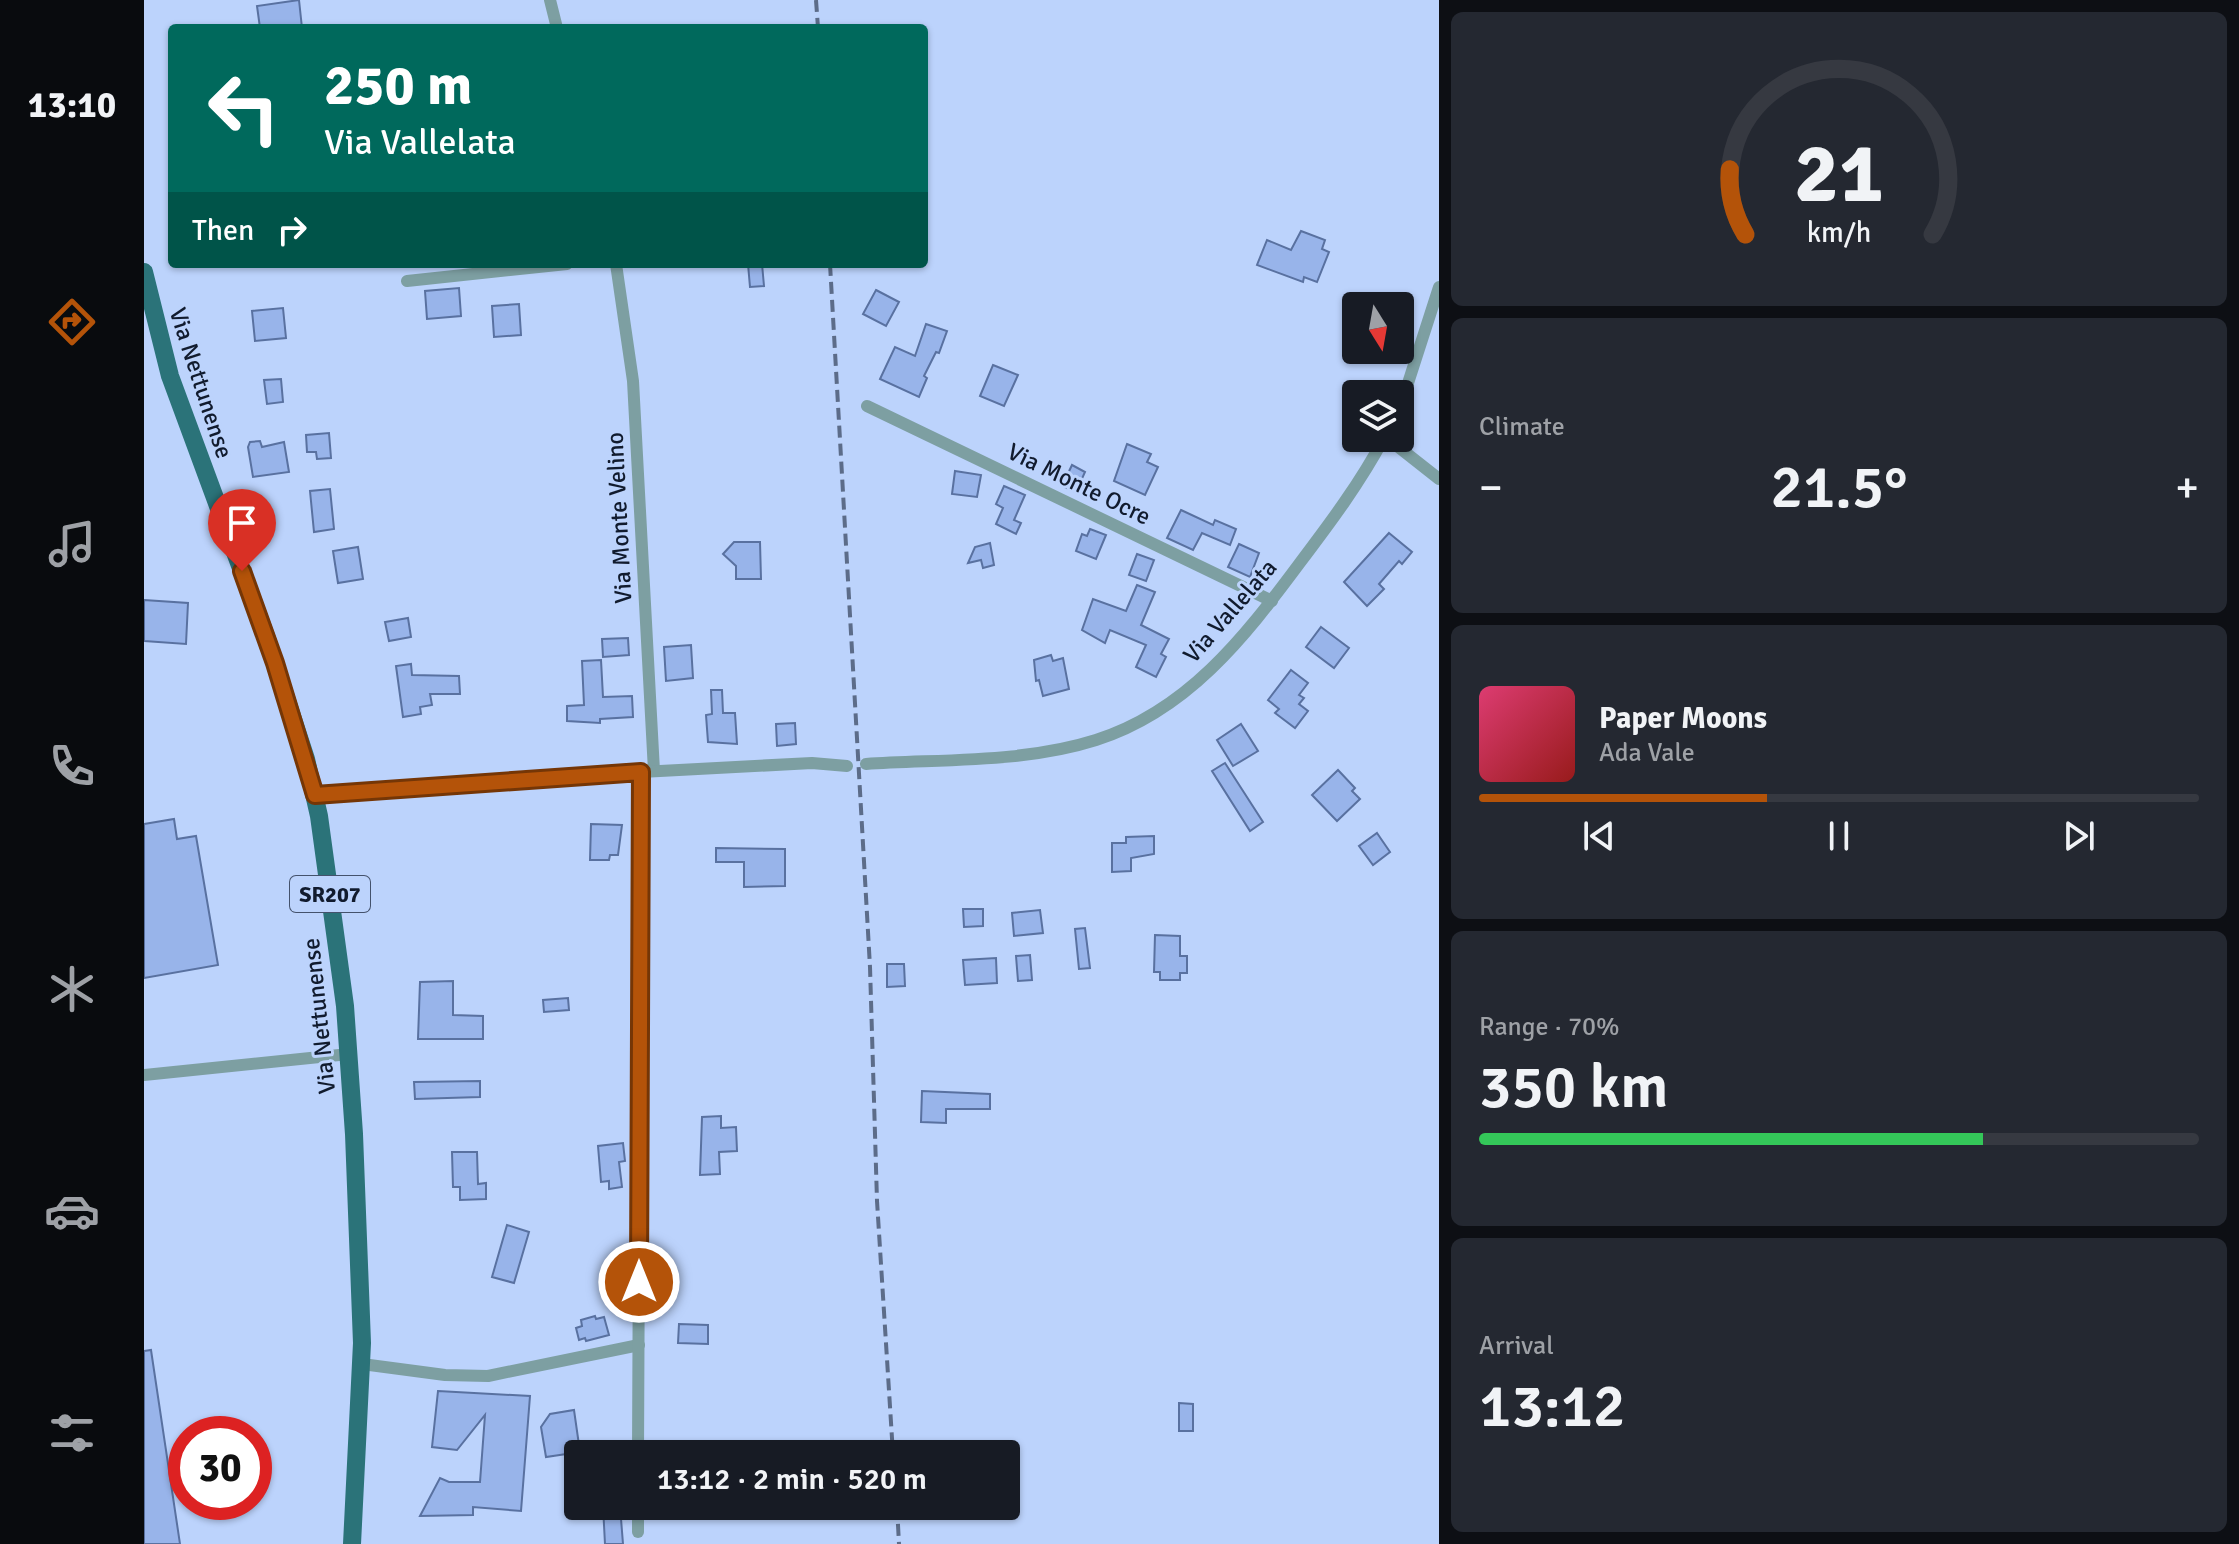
<!DOCTYPE html>
<html lang="en">
<head>
<meta charset="utf-8">
<style>
	body { margin:0; font-family:Signika,sans-serif; background:#242831; color:#f1f3f6; height:100vh; display:flex; flex-direction:column; font-size:30px; white-space:nowrap }
	* { box-sizing:border-box; margin:0 }
	p { font-size:26px; color:#9ea1a6 }
	.icon { flex:none; width:44px; height:44px; fill:none; stroke:currentColor; stroke-width:2; stroke-linecap:round; stroke-linejoin:round }
	.map { position:relative; flex:1; overflow:hidden }
	.panel { display:flex; flex-direction:column; gap:12px; padding:12px; background:#0d0f14; width:800px }
	.panel>* { flex:none }
	.hud { position:absolute; left:24px; top:24px; width:760px; height:244px; border-radius:8px; box-shadow:0 2px 6px #0004; background:#00695c; color:#fff; overflow:hidden }
	.needle { width:52px; rotate:169deg }
	.buttons { position:absolute; left:1198px; top:292px; display:grid; gap:16px }
	.buttons a { display:grid; place-items:center; width:72px; height:72px; border-radius:8px; background:#171b24; box-shadow:0 2px 6px #0004; font-size:40px }
	.speed { position:absolute; left:24px; top:1416px; display:flex; gap:16px; font-size:40px; font-weight:700; text-align:center }
	.speed>* { display:grid; place-content:center; width:104px; height:104px; border-radius:50%; background:#171b24; box-shadow:0 2px 6px #0004; line-height:1 }
	.speed .limit { border:12px solid #d22; background:#fff; color:#111 }
	.pin { position:absolute; display:grid; place-items:center; width:68px; height:68px; color:#fff; margin:-82px -34px; border-radius:50% 50% 50% 0; rotate:-45deg; box-shadow:0 0 8px #0007 }
	.pin .icon { rotate:45deg }
	.me { position:absolute; width:88px; margin:-44px; rotate:0deg; stroke-linejoin:round; filter:drop-shadow(0 0 6px #0008) }
	.turn { display:flex; align-items:center; gap:28px; height:168px; padding:0 24px; font-size:36px }
	.turn .icon { width:104px; height:104px; stroke-width:2.5 }
	.turn b { display:block; font-size:56px; line-height:68px }
	.then { display:flex; align-items:center; height:76px; padding:0 24px; background:#0003; gap:16px; font-size:30px }
	.big { font-size:60px; font-weight:600; line-height:1.1 }
	.panel .tile { flex:1; display:flex; flex-direction:column; justify-content:center; gap:12px; min-width:0; padding:0 28px; border-radius:12px; background:#242831 }
	.panel .dial { align-items:center; gap:0 }
	.dial svg { height:208px; overflow:visible; fill:none; stroke:#363941; stroke-width:7; stroke-linecap:round; text-anchor:middle }
	.dial text { fill:#f1f3f6; stroke:none }
	.song { display:flex; align-items:center; gap:24px }
	.cover { width:96px; height:96px; border-radius:12px; background:linear-gradient(135deg,hsl(340 70% 55%),hsl(0 70% 35%)) }
	.played { height:8px; border-radius:4px; background:linear-gradient(90deg,#b45309 40%,#363941 40%) }
	.keys { display:flex; justify-content:space-around; direction:ltr }
	.heat { display:flex; justify-content:space-between; align-items:center; font-size:44px; direction:ltr }
	.charge { height:12px; border-radius:6px; background:linear-gradient(90deg,#34c759 70%,#363941 0) }
	.trip { position:absolute; left:420px; top:1440px; width:456px; height:80px; border-radius:8px; background:#171b24; box-shadow:0 2px 6px #0004; font-weight:600; line-height:80px; text-align:center }
	main { display:flex; flex:1; min-height:0 }
	.tabs { display:flex; flex-direction:column; width:144px; justify-content:space-around; align-items:center; background:#090b0e; color:#9ea1a6 }
	.tabs .icon { width:56px; height:56px }
	.tabs .selected { color:#b45309 }
	.tabs b { font-size:36px; color:#f1f3f6 }
	.map>svg:first-child { display:block }
</style>
</head>
<body>
<main>
<nav class="tabs">
<b>13:10</b>
<svg class="icon selected" aria-label="directions" viewBox="0 0 24 24"><path d="M12 3l9 9-9 9-9-9zM9 14v-3h6M13 9l2 2-2 2"/></svg>
<svg class="icon" aria-label="music" viewBox="0 0 24 24"><path d="M9 18V5l10-2v13"/><circle cx="6" cy="18" r="3"/><circle cx="16" cy="16" r="3"/></svg>
<svg class="icon" aria-label="phone" viewBox="0 0 24 24"><path d="M5 4h4l2 5-3 2q2 4 5 5l2-3 5 2v4C11 20 4 13 5 4z"/></svg>
<svg class="icon" aria-label="climate" viewBox="0 0 24 24"><path d="M12 3v18M4 7l16 10M4 17L20 7"/></svg>
<svg class="icon" aria-label="car" viewBox="0 0 24 24"><path d="M5 17H2v-5l4-1 3-4h7l3 4 3 1v5h-3M9 17h6M6 11h13"/><circle cx="7" cy="17" r="2"/><circle cx="17" cy="17" r="2"/></svg>
<svg class="icon" aria-label="filters" viewBox="0 0 24 24"><path d="M4 7h16M4 17h16"/><circle cx="9" cy="7" r="2"/><circle cx="15" cy="17" r="2"/></svg>
</nav>
<div class="map">
<svg width="1295" height="1544" viewBox="0 0 1295 1544">
	<rect width="100%" height="100%" fill="#bcd3fc"/>
	<!-- building -->
	<g fill="#98b4ea" stroke="#5971a0" stroke-width="2">
		<polygon points="155,0 158,28 116,28 113,6"/>
		<polygon points="1157,231 1181,240 1178,249 1185,252 1173,282 1160,277 1159,282 1113,265 1123,240 1147,250"/>
		<polygon points="604,264 618,264 620,286 606,287"/>
		<polygon points="315,288 317,316 283,319 281,291"/>
		<polygon points="732,290 755,302 742,326 719,314"/>
		<polygon points="375,304 377,335 350,337 348,306"/>
		<polygon points="139,308 142,338 111,341 108,311"/>
		<polygon points="782,324 803,331 795,353 792,352 780,376 783,378 775,397 736,379 751,347 771,356"/>
		<polygon points="849,365 874,375 860,406 836,396"/>
		<polygon points="137,379 139,402 123,404 120,380"/>
		<polygon points="185,433 187,458 173,459 172,452 163,452 162,435"/>
		<polygon points="116,441 118,447 140,442 145,472 109,477 104,447 106,442"/>
		<polygon points="983,444 1007,454 1003,462 1014,467 1001,495 970,481"/>
		<polygon points="928,465 941,472 932,492 918,486"/>
		<polygon points="811,471 837,475 833,497 808,494"/>
		<polygon points="860,486 881,495 870,520 877,523 872,534 852,524 859,508 852,504"/>
		<polygon points="186,489 190,529 170,532 166,491"/>
		<polygon points="1037,510 1069,525 1071,520 1092,529 1086,545 1058,533 1049,550 1023,538"/>
		<polygon points="946,529 962,535 952,559 932,551 938,534 943,536"/>
		<polygon points="1245,533 1268,552 1258,564 1255,561 1235,584 1240,589 1223,606 1200,582"/>
		<polygon points="590,542 616,542 617,579 592,579 592,566 579,554"/>
		<polygon points="846,543 850,565 839,568 837,560 824,563 831,547"/>
		<polygon points="1095,544 1115,553 1106,577 1084,567"/>
		<polygon points="214,547 219,579 194,583 189,551"/>
		<polygon points="993,554 1010,560 1002,581 985,575"/>
		<polygon points="993,585 1011,592 997,625 1025,639 1017,654 1022,657 1012,677 992,667 1002,645 966,630 961,643 938,630 949,599 982,611"/>
		<polygon points="0,600 44,603 42,644 0,641"/>
		<polygon points="264,618 267,637 245,641 241,622"/>
		<polygon points="1177,627 1205,648 1190,668 1162,647"/>
		<polygon points="484,638 485,655 459,657 458,639"/>
		<polygon points="547,645 549,678 522,681 520,647"/>
		<polygon points="907,655 909,661 919,658 925,689 899,696 895,680 892,681 890,660"/>
		<polygon points="457,660 459,697 488,696 489,717 456,719 456,723 423,721 423,706 440,705 438,661"/>
		<polygon points="267,664 268,675 315,676 316,694 286,694 288,705 276,707 277,714 259,717 252,666"/>
		<polygon points="1147,670 1164,683 1155,695 1160,698 1155,704 1164,711 1151,728 1131,713 1135,709 1124,700"/>
		<polygon points="567,690 578,690 579,713 591,713 593,744 564,742 562,715 568,714"/>
		<polygon points="651,723 652,744 633,746 632,724"/>
		<polygon points="1097,724 1114,751 1089,766 1073,740"/>
		<polygon points="1081,763 1119,822 1106,831 1068,771"/>
		<polygon points="1194,770 1211,788 1208,791 1216,799 1193,821 1168,795"/>
		<polygon points="30,819 33,839 52,836 74,965 0,978 0,824"/>
		<polygon points="447,824 478,825 474,855 466,855 465,860 446,860"/>
		<polygon points="1233,833 1246,852 1229,865 1215,846"/>
		<polygon points="1010,836 1010,854 987,858 987,871 968,872 968,843 982,843 982,837"/>
		<polygon points="572,848 641,849 641,886 600,887 600,862 572,862"/>
		<polygon points="819,909 839,909 839,926 820,927"/>
		<polygon points="896,910 899,933 870,936 868,913"/>
		<polygon points="941,928 946,968 935,969 931,929"/>
		<polygon points="1011,935 1036,936 1036,956 1043,956 1043,973 1036,973 1036,980 1016,980 1016,972 1010,972"/>
		<polygon points="886,955 888,980 874,981 872,956"/>
		<polygon points="852,958 853,983 821,985 819,960"/>
		<polygon points="743,964 760,964 761,986 743,987"/>
		<polygon points="309,981 309,1015 339,1016 339,1039 274,1039 276,982"/>
		<polygon points="424,998 425,1010 400,1012 399,1000"/>
		<polygon points="336,1081 336,1097 271,1099 270,1082"/>
		<polygon points="778,1091 846,1094 846,1109 802,1109 802,1123 777,1122"/>
		<polygon points="577,1116 577,1128 592,1127 593,1151 575,1152 576,1174 556,1175 558,1117"/>
		<polygon points="479,1143 481,1161 475,1162 478,1187 465,1189 465,1181 457,1182 454,1146"/>
		<polygon points="308,1152 333,1152 334,1184 342,1183 342,1199 316,1200 316,1187 309,1187"/>
		<polygon points="363,1225 385,1232 370,1283 348,1277"/>
		<polygon points="476,1259 476,1271 486,1271 486,1289 465,1290 464,1260"/>
		<polygon points="451,1316 452,1319 460,1317 465,1335 442,1341 441,1338 435,1340 432,1328 438,1326 437,1320"/>
		<polygon points="535,1324 564,1325 564,1344 534,1343"/>
		<polygon points="7,1350 36,1544 0,1544 0,1351"/>
		<polygon points="294,1391 386,1396 377,1511 329,1507 329,1515 276,1516 296,1478 305,1482 336,1482 341,1415 313,1450 288,1447"/>
		<polygon points="1035,1403 1049,1404 1049,1431 1035,1431"/>
		<polygon points="430,1410 436,1452 402,1457 397,1427 406,1414"/>
		<polygon points="459,1506 476,1506 479,1544 461,1544"/>
	</g>
	<g fill="none" stroke-linecap="round" stroke-linejoin="round">
		<!-- street -->
		<g stroke="#7d9fa2" stroke-width="12">
			<polyline points="406,0 413,28"/>
			<polyline points="472,264 489,381 510,771"/>
			<polyline points="263,281 423,264"/>
			<polyline points="723,406 1128,601"/>
			<polyline points="1256,408 1295,287"/>
			<polyline points="1243,438 1295,479"/>
			<path d="M 722,764 C 797,759 880,763 952,740 C 1043,711 1100,638 1155,564 C 1186,523 1216,483 1240,438"/>
			<polyline points="171,795 497,772 668,763 703,766"/>
			<polyline points="0,1075 205,1054"/>
			<polyline points="218,1364 301,1375 344,1376 495,1345"/>
			<polyline points="494,1454 497,772"/>
			<polyline points="494,1506 494,1532"/>
		</g>
		<!-- primary -->
		<polyline stroke="#2b7379" stroke-width="18" points="0,272 26,376 122,636 162,759 175,816 201,1006 210,1134 218,1343 208,1544"/>
		<!-- rail -->
		<g stroke="#5c6c89" stroke-width="4" stroke-dasharray="12 6" stroke-linecap="butt">
			<polyline points="672,0 674,28"/>
			<polyline points="686,264 726,967 733,1201 749,1454"/>
			<polyline points="753,1506 755,1544"/>
		</g>
	</g>
	<g fill="none" stroke-linecap="round" stroke-linejoin="round">
		<defs>
			<polyline id="route" points="98,571 131,663 171,795 497,772 495,1282"/>
		</defs>
		<!-- route casing -->
		<use href="#route" stroke="#753606" stroke-width="20"/>
		<!-- route -->
		<use href="#route" stroke="#b45309" stroke-width="14"/>
	</g>
	<g text-anchor="middle" dominant-baseline="central" stroke-width="6" stroke-linejoin="round" paint-order="stroke">
		<!-- shield labels -->
		<rect fill="#bcd3fc" stroke="#44526c" stroke-width="2" x="146" y="876" width="80" height="36" rx="6"/>
		<g font-size="22" font-weight="bold" fill="#111b2e">
			<text x="186" y="894">SR207</text>
		</g>
		<!-- street labels -->
		<g font-size="24" fill="#111b2e" stroke="#bcd3fc">
			<text transform="translate(57 383) rotate(72)">Via Nettunense</text>
			<text transform="translate(935 484) rotate(26)">Via Monte Ocre</text>
			<text transform="translate(475 518) rotate(-93)">Via Monte Velino</text>
			<text transform="translate(1086 611) rotate(-49)">Via Vallelata</text>
			<text transform="translate(175 1016) rotate(-96)">Via Nettunense</text>
		</g>
	</g>
</svg>
<div class="buttons">
<a><svg class="needle" viewBox="-14 -14 28 28"><path d="M0-13l5 13h-10z" fill="#e53935"/><path d="M0 13l5-13h-10z" fill="#9ea1a6"/></svg></a>
<a><svg class="icon" aria-label="layers" viewBox="0 0 24 24"><path d="M12 4l9 5-9 5-9-5zM3 14l9 5 9-5"/></svg></a>
</div>
<div class="speed"><div class="limit">30</div></div>
<div class="pin" style="left:98px;top:571px;background:#d93025"><svg class="icon" aria-label="arrive" viewBox="0 0 24 24"><path d="M6 21V4h12l-3 4 3 4H6"/></svg></div>
<svg class="me" style="left:495px;top:1282px" viewBox="-20 -20 40 40"><circle r="17" fill="#b45309" stroke="#fff" stroke-width="3"/><path d="M0-11L8 9 0 5-8 9z" fill="#fff"/></svg>
<div class="trip">13:12 · 2 min · 520 m</div>
<div class="hud">
<div class="turn"><svg class="icon" aria-label="left" viewBox="0 0 24 24"><path d="M17 20v-9H6M10 6l-5 5 5 5"/></svg><div><b>250 m</b>Via Vallelata</div></div>
<div class="then">Then<svg class="icon" aria-label="right" viewBox="0 0 24 24"><path d="M7 20v-9h11M14 6l5 5-5 5"/></svg></div>
</div>
</div>
<section class="panel">
<div class="tile dial"><svg viewBox="0 0 100 80">
<path d="M14 69A42 42 0 1 1 86 69"/>
<path d="M14 69A42 42 0 0 1 8 44" stroke="#b45309"/>
<text x="50" y="56" font-size="32" font-weight="700">21</text>
<text x="50" y="72" font-size="11">km/h</text>
</svg></div>
<div class="tile"><p>Climate</p>
<div class="heat"><a>−</a><b class="big">21.5°</b><a>+</a></div>
</div>
<div class="tile">
<div class="song"><i class="cover"></i><div><b>Paper Moons</b><p>Ada Vale</p></div></div>
<div class="played"></div>
<div class="keys"><svg class="icon" aria-label="previous" viewBox="0 0 24 24"><path d="M18 5L8 12l10 7zM5 5v14"/></svg><svg class="icon" aria-label="pause" viewBox="0 0 24 24"><path d="M8 5v14M16 5v14"/></svg><svg class="icon" aria-label="next" viewBox="0 0 24 24"><path d="M6 5l10 7-10 7zM19 5v14"/></svg></div>
</div>
<div class="tile"><p>Range · 70%</p><b class="big">350 km</b><div class="charge"></div></div>
<div class="tile"><p>Arrival</p><b class="big">13:12</b></div>
</section>
</main>
</body>
</html>
